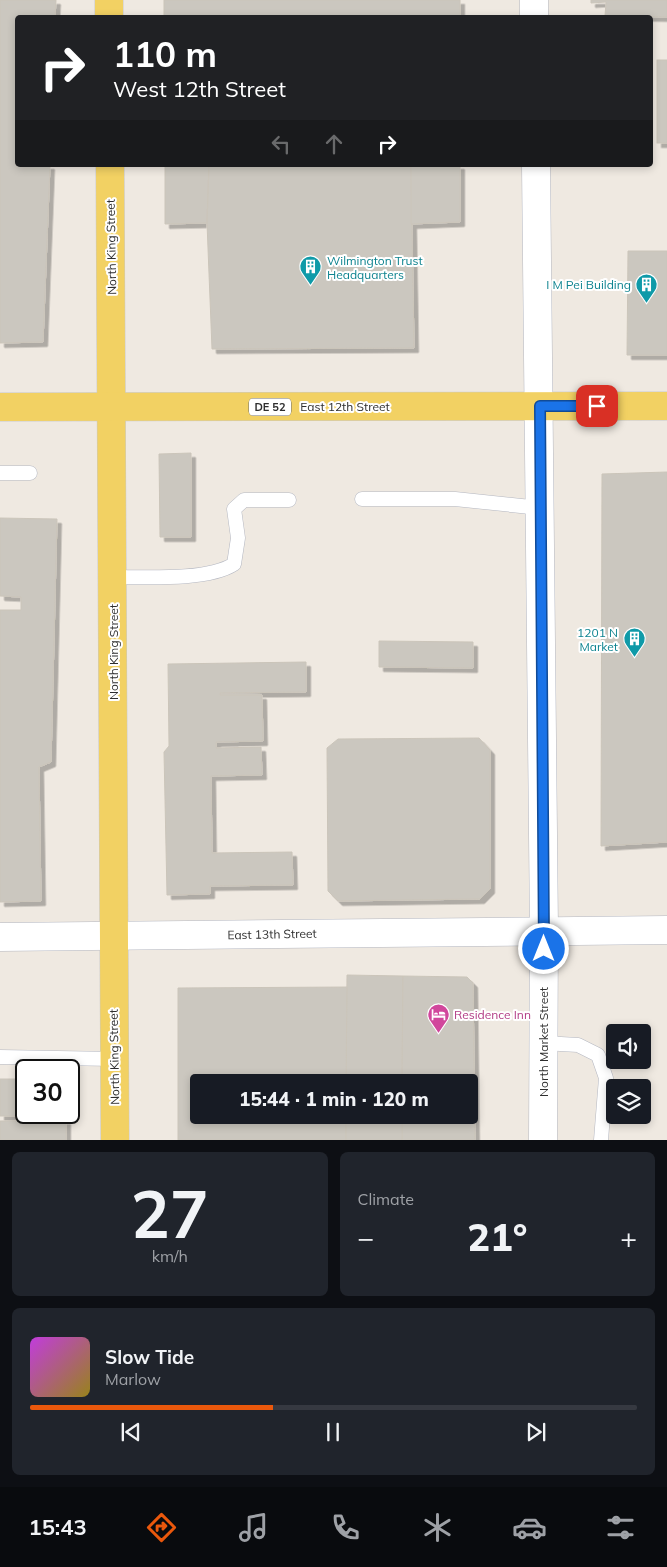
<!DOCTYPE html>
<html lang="en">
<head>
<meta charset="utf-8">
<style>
	body { margin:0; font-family:Mulish,sans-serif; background:#20242c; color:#f1f3f6; height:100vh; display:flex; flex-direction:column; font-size:19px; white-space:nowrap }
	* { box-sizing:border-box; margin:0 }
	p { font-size:16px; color:#9ea1a6 }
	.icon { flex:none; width:28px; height:28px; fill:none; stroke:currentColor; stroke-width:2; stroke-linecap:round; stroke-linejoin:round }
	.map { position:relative; height:1140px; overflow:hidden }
	.sheet { display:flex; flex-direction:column; gap:12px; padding:12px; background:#0d0f14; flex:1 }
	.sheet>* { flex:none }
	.top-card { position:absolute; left:15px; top:15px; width:638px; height:152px; border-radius:5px; box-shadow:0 2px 8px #0003; background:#202124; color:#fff; overflow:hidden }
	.controls { position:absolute; left:606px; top:1024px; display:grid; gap:10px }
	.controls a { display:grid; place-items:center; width:45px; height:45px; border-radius:5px; background:#171b24; box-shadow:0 2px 8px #0003; font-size:25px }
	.speed { position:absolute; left:15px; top:1059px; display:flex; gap:10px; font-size:25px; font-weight:700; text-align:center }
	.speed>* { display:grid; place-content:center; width:65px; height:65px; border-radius:50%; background:#171b24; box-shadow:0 2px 8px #0003; line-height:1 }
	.speed .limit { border:2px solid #111; border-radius:8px; background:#fff; color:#111 }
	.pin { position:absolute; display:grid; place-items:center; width:42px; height:42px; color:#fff; margin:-21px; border-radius:10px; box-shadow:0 2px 8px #0006 }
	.me { position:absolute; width:55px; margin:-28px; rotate:0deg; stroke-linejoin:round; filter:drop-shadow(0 0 4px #0008) }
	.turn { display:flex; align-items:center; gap:18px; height:105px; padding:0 15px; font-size:22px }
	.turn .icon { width:65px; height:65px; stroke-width:2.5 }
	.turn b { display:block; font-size:35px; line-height:42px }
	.lanes { display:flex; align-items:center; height:48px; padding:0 15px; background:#0003; justify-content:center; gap:25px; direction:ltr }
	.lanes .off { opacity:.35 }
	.big { font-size:38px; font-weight:800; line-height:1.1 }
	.sheet .tile { flex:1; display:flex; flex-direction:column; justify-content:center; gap:8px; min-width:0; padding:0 18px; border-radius:8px; background:#20242c }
	.sheet .dial { align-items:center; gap:0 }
	.dial b { font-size:65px; line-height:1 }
	.song { display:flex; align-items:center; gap:15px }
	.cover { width:60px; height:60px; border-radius:8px; background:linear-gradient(135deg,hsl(290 70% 55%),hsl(50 70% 35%)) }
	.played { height:5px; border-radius:2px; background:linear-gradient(90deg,#ea580c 40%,#363941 40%) }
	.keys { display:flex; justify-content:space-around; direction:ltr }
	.heat { display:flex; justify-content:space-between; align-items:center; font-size:28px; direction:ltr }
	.sheet .tiles { flex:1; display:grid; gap:12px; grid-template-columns:1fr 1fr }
	.tile:last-child { grid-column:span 2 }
	.trip { position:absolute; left:190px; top:1074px; width:288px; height:50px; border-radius:5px; background:#171b24; box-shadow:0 2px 8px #0003; font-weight:800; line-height:50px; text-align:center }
	.dock { display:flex; height:80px; justify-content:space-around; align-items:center; background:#090b0e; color:#9ea1a6 }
	.dock .icon { width:35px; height:35px }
	.dock .on { color:#ea580c }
	.dock b { font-size:22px; color:#f1f3f6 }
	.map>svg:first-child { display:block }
</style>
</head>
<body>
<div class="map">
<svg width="667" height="1140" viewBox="0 0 667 1140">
	<defs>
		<filter id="shadow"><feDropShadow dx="4.5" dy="4.5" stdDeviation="0" flood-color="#0004"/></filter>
	</defs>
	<rect width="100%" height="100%" fill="#efe9e1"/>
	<!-- building -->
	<g fill="#cbc7bf" stroke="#cbc5ba" filter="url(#shadow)">
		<polygon points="0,0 56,0 55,18 18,18 18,165 50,165 43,342 0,343"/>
		<rect x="164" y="0" width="296" height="18"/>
		<polygon points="591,0 667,0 667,17 605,16 606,2 591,3"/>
		<rect x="657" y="60" width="10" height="83"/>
		<polygon points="165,165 209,165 207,223 165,224"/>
		<polygon points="209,165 411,165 414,348 212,349 207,223"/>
		<polygon points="411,165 460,165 460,222 411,224"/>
		<polygon points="628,251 667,251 667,355 627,355"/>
		<polygon points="191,453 191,537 160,537 159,454"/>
		<polygon points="667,472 667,842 601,846 602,474"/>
		<polygon points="0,518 57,519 51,762 39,767 41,901 0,902 0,610 21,610 21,597 0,596"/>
		<polygon points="379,641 473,642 473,668 379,667"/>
		<polygon points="306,662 306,692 220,693 220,695 262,695 263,741 216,742 216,748 261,747 262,775 211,776 212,853 292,852 293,885 210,886 210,894 167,895 164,752 169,746 168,664"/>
		<polygon points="479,738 490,750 490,889 480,899 338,901 328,891 327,748 338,739"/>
		<polygon points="347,975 403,976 402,1082 346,1082"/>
		<polygon points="403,976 467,977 473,983 475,1140 402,1140 402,1115 469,1115 469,1082 402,1082"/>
		<polygon points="347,987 346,1082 199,1082 199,1115 346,1115 346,1140 178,1140 178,988"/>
		<polygon points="0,1079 26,1079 26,1112 65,1112 65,1116 0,1116"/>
		<rect x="346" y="1115" width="56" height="25"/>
		<polygon points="66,1120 66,1140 0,1140 0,1121"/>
	</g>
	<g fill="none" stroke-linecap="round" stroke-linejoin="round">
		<defs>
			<g id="service">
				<polyline points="0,473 30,473"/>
				<polyline points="362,499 455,499 540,508"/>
				<path d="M 113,577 C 145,577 208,581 234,564 L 238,538 L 234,509 L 244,500 L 289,500"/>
				<polyline points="543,1043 578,1045 598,1055 606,1078 601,1140"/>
				<polyline points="0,1057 115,1059"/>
			</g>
			<g id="minor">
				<polyline points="534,0 534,18"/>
				<polyline points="536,165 544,930 543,1140"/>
				<polyline points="0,937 667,930"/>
			</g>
			<g id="primary">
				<polyline points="109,0 109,18"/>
				<polyline points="110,165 115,1140"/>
				<polyline points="0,407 667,406"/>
			</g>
		</defs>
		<!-- service casing -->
		<use href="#service" stroke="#b4b7c1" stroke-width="15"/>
		<!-- minor casing -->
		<use href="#minor" stroke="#b4b7c1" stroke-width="29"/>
		<!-- primary casing -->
		<use href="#primary" stroke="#c9c9c9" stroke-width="29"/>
		<!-- service -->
		<use href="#service" stroke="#fff" stroke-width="14"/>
		<!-- minor -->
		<use href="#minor" stroke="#fff" stroke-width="28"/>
		<!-- primary -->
		<use href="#primary" stroke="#f2d163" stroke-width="28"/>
	</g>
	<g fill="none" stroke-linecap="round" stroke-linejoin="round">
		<defs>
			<polyline id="route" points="544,949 540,406 597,406"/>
		</defs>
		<!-- route casing -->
		<use href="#route" stroke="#114b97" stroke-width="12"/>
		<!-- route -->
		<use href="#route" stroke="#1a73e8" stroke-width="9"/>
	</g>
	<!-- icons -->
	<defs>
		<symbol id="building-pin" viewBox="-11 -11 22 30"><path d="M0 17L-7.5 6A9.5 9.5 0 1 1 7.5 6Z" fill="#0f9aa8" stroke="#fff"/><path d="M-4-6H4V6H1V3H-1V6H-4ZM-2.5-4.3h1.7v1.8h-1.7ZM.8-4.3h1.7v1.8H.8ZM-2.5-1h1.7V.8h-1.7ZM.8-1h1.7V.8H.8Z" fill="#fff"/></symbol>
		<symbol id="hotel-pin" viewBox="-11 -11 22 30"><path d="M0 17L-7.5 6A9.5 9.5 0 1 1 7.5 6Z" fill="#d1479c" stroke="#fff"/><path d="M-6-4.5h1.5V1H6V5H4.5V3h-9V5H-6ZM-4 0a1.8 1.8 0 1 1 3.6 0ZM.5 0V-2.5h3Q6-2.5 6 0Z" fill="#fff"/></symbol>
	</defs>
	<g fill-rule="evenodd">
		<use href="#building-pin" x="298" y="254" width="25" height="34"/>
		<use href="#building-pin" x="634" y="272" width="25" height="34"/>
		<use href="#building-pin" x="622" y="626" width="25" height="34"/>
		<use href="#hotel-pin" x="426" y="1002" width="25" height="34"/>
	</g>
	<g text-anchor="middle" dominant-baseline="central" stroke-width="4" stroke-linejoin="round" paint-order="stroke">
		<!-- shield labels -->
		<rect fill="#fff" stroke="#6d6d6d" stroke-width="1" x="249" y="398.5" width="42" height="17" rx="4"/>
		<g font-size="11" font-weight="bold" fill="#2e2e2e">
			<text x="270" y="407">DE 52</text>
		</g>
		<!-- street labels -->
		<g font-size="12" fill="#2e2e2e" stroke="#fff">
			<text transform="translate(111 247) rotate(-91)">North King Street</text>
			<text x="345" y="406">East 12th Street</text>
			<text transform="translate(113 652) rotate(-90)">North King Street</text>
			<text transform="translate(272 934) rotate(-1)">East 13th Street</text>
			<text transform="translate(543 1042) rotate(-90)">North Market Street</text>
			<text transform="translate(114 1057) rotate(-91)">North King Street</text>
		</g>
		<!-- culture labels -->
		<g font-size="12" fill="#0d838f" stroke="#fff" text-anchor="end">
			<text x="327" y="260" text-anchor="start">Wilmington Trust<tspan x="327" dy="14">Headquarters</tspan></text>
			<text x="631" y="284">I M Pei Building</text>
			<text x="618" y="632">1201 N<tspan x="618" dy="14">Market</tspan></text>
		</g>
		<!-- hotel labels -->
		<g font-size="12" fill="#b23c85" stroke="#fff" text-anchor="start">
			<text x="454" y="1014">Residence Inn</text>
		</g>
	</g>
</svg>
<div class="controls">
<a><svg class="icon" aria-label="sound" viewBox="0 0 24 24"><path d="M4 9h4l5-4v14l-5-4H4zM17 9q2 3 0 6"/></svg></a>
<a><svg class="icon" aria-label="layers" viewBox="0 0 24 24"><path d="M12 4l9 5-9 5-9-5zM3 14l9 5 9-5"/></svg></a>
</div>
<div class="speed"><div class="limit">30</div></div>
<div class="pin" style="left:597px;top:406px;background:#d93025"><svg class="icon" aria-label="arrive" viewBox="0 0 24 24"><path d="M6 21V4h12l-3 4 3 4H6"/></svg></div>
<svg class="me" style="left:544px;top:949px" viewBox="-20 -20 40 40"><circle r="17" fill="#1a73e8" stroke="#fff" stroke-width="3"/><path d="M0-11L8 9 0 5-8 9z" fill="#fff"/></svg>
<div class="trip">15:44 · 1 min · 120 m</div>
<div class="top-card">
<div class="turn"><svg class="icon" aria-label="right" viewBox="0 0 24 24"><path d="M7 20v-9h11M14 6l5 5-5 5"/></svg><div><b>110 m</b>West 12th Street</div></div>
<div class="lanes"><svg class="icon off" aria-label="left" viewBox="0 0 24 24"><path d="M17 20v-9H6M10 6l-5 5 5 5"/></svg><svg class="icon off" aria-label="ahead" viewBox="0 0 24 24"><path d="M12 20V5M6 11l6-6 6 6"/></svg><svg class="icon" aria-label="right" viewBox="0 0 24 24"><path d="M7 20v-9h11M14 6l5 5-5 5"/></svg></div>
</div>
</div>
<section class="sheet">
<div class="tiles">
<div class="tile dial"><b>27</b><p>km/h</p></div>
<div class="tile"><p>Climate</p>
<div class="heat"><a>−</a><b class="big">21°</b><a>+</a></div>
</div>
<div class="tile">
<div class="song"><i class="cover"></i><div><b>Slow Tide</b><p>Marlow</p></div></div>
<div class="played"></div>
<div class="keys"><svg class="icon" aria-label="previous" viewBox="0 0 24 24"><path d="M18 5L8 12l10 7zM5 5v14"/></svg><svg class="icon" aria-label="pause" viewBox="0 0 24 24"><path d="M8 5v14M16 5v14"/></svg><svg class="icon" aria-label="next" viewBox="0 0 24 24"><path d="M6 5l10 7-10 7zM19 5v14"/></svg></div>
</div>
</div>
</section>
<nav class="dock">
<b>15:43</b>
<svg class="icon on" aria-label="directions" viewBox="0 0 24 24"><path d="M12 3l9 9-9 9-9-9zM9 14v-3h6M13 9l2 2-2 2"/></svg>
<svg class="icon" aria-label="music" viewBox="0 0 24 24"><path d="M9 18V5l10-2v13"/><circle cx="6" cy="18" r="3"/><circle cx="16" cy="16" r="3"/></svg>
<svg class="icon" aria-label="phone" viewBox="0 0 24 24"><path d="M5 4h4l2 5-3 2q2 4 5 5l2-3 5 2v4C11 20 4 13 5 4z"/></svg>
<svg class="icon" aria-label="climate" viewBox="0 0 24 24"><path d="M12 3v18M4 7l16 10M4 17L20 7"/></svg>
<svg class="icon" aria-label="car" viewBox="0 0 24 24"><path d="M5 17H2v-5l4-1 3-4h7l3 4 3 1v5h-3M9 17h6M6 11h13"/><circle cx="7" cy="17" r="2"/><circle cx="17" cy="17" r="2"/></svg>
<svg class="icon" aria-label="filters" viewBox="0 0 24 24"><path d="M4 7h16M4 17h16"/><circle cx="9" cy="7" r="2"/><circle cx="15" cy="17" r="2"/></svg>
</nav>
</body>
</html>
